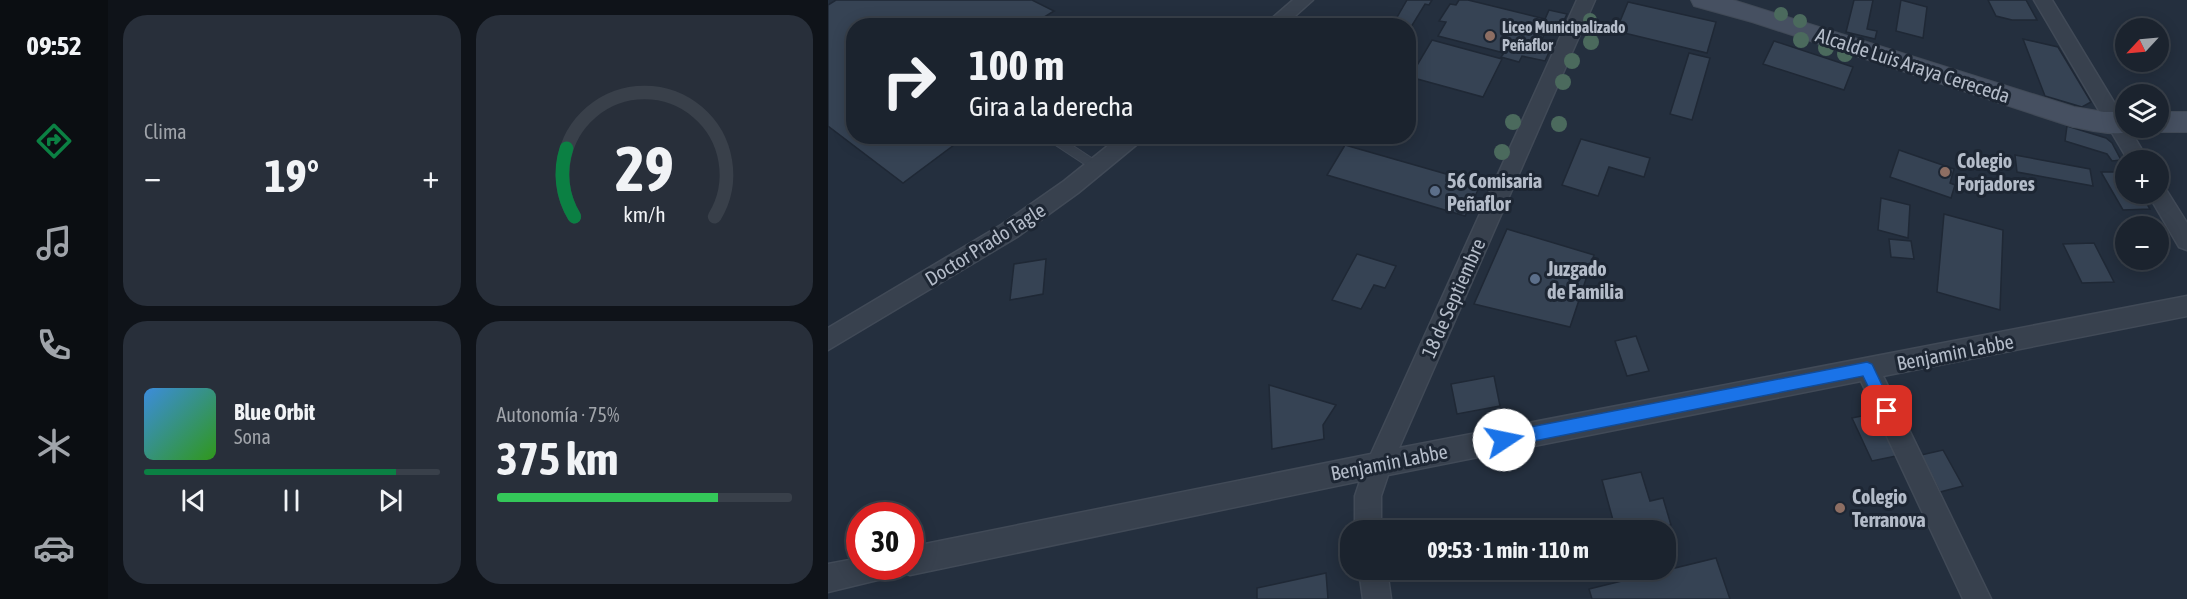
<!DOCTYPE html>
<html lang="es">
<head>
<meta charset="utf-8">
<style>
	body { margin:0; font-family:"Asap Condensed",sans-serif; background:#282f3a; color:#f1f3f6; height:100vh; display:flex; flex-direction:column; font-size:22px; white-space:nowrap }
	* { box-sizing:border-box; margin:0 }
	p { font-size:20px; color:#a0a4aa }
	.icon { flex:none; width:33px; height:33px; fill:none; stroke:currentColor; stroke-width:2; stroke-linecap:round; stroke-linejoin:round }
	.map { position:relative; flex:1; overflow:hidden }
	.sheet { display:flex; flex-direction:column; gap:15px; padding:15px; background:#0f1319; width:720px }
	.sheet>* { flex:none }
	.guide { position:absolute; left:18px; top:18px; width:570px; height:126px; border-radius:24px; box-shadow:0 3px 15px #0003,0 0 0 2px #39404a; background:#1b232e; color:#f1f3f6; overflow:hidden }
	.needle { width:39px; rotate:244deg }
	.buttons { position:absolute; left:1287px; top:18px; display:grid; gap:12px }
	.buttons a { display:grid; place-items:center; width:54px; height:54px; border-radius:50%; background:#1b232e; box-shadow:0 3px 15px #0003,0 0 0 2px #39404a; font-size:30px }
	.speed { position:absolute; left:18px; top:502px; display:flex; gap:12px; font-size:30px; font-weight:700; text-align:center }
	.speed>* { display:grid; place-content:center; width:78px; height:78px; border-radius:50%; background:#1b232e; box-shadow:0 3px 15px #0003,0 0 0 2px #39404a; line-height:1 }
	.speed .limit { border:9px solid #d22; background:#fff; color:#111 }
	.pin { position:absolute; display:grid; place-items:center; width:51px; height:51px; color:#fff; margin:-26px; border-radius:12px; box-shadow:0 3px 9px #0006 }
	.me { position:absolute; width:66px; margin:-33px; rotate:79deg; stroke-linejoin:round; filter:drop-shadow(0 0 4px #0008) }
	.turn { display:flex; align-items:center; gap:21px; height:126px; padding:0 24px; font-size:27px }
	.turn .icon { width:78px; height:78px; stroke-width:2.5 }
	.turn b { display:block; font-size:42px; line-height:51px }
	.big { font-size:45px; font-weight:700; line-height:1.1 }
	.sheet .widget { flex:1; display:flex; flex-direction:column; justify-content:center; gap:9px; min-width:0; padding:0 21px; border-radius:24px; background:#282f3a }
	.sheet .dial { align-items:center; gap:0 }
	.dial svg { height:156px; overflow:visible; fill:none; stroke:#39404a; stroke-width:7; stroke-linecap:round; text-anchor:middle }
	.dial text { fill:#f1f3f6; stroke:none }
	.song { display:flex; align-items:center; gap:18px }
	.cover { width:72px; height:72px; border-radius:9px; background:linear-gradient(135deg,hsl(210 70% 55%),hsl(110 70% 35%)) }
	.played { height:6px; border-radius:3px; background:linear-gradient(90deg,#0b8043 85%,#39404a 85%) }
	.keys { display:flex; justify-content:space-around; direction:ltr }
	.heat { display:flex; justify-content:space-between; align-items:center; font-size:33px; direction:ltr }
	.charge { height:9px; border-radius:4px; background:linear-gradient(90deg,#34c759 75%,#39404a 0) }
	.sheet .tiles { flex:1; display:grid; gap:15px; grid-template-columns:repeat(2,1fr) }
	.trip { position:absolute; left:512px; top:520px; width:336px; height:60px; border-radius:24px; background:#1b232e; box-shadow:0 3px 15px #0003,0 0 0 2px #39404a; font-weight:700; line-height:60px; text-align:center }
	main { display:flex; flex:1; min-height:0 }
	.dock { display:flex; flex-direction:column; width:108px; justify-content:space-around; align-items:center; background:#0b0e12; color:#a0a4aa }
	.dock .icon { width:42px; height:42px }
	.dock .selected { color:#0b8043 }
	.dock b { font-size:27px; color:#f1f3f6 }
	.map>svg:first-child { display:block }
</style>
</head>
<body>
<main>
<nav class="dock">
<b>09:52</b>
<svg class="icon selected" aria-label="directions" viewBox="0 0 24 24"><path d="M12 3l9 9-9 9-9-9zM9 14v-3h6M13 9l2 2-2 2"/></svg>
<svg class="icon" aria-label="music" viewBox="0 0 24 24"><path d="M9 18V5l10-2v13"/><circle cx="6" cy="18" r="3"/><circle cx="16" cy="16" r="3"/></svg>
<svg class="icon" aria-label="phone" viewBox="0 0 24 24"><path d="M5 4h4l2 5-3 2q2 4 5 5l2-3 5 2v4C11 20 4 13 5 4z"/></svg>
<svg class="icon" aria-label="climate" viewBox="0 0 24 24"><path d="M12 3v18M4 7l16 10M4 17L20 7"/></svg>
<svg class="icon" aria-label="car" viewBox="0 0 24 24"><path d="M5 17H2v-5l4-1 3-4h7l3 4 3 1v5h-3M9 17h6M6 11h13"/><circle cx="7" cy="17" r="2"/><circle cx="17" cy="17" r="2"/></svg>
</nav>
<section class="sheet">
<div class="tiles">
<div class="widget"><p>Clima</p>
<div class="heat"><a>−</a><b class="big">19°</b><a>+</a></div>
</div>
<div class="widget dial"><svg viewBox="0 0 100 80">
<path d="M14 69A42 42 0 1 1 86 69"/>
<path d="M14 69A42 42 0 0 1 10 34" stroke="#0b8043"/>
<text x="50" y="56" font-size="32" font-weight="700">29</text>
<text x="50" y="72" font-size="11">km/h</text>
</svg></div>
<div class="widget">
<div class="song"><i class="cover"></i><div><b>Blue Orbit</b><p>Sona</p></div></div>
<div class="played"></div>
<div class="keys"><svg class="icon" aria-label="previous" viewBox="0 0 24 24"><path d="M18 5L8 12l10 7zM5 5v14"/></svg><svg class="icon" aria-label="pause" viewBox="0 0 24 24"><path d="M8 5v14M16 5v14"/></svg><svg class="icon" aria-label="next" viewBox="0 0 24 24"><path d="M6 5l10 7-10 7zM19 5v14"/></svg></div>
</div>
<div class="widget"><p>Autonomía · 75%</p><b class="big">375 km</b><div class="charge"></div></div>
</div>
</section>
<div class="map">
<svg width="1359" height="599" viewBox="0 0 1359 599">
	<rect width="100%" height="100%" fill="#242f3e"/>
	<!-- building -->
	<g fill="#364354" stroke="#1f2835" stroke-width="1.5">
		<polygon points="8,0 204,0 226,11 213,19 218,23 215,26 26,26 26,136 138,136 75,183 0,126 0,5"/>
		<polygon points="579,0 604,0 601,5 597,4 580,32 580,26 564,26"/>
		<polygon points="631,0 640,0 717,19 721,10 739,14 729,35 717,32 712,45 723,48 717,61 694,56 691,62 673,57 676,53 610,36 618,22 611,21 622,4 628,5"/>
		<polygon points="1026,0 1045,0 1039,29 1049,31 1047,39 1018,32"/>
		<polygon points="1073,0 1099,7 1095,38 1068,31"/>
		<polygon points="1160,0 1198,0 1209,20 1184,20 1168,16"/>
		<polygon points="800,2 888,22 879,53 788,31"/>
		<polygon points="1195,39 1230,47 1263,102 1254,107 1217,96"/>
		<polygon points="604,40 674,59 655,97 582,77"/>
		<polygon points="946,41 1025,67 1016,90 935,64"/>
		<polygon points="861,53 882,58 864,120 842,114"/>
		<polygon points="1239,126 1278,138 1284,143 1293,160 1284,161 1279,154 1237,141"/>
		<polygon points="753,139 822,158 816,177 781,167 770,196 734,185"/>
		<polygon points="517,145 653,184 637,216 499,175"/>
		<polygon points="1071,150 1126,169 1122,183 1127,185 1123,198 1062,177"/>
		<polygon points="1187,155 1262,169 1265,186 1189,172"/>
		<polygon points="1273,172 1298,172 1298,194 1313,194 1322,209 1295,210"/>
		<polygon points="1053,198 1082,205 1080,238 1050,230"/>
		<polygon points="1116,214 1175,230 1172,310 1109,292"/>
		<polygon points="679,229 766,255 742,327 646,304"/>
		<polygon points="1061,239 1083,241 1086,259 1063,257"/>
		<polygon points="1266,243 1286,282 1254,283 1235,244"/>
		<polygon points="529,254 568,266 557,288 546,285 533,309 504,300"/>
		<polygon points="218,259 215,294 182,300 186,264"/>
		<polygon points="808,336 821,371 799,376 787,341"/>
		<polygon points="666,376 672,406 629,414 623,384"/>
		<polygon points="441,385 508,405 495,425 496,439 444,449"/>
		<polygon points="1052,412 1073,455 1044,461 1024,418"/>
		<polygon points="1115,450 1135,486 1112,492 1093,455"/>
		<polygon points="813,472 822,501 835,498 843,525 817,531 788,531 774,480"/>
		<polygon points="888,558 902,599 764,599 761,589"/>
		<polygon points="498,573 500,599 429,599 429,588"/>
	</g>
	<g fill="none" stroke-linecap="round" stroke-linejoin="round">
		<defs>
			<polyline id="lane" points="222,136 269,167"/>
			<g id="street">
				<polygon points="465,0 485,0 456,26 435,26"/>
				<polygon points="749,0 767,0 571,448 1359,296 1359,316 1055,376 1163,599 1135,599 1033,381 560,475 553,496 553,531 527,531 527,496 532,481 82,575 72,571 71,567 82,567 82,547 543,454"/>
				<polygon points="1206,0 1224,0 1298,122 1298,128 1301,128 1320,160 1300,160"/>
				<polygon points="292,136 316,136 313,141 250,193 189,237 0,350 0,328 173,225 236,181"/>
				<polygon points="1330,186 1337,188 1359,223 1359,250 1351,247 1320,194 1330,194"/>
				<polygon points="32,558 32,567 66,567 62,577 0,592 0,564"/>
				<polygon points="531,570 559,570 563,599 535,599"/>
			</g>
			<g id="secondary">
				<path d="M 863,0 L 905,0 L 1246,107 L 1276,112 L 1298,112 L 1298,128 L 1309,128 C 1292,139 1264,130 1245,127 L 924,22 L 866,6 Z"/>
				<polygon points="1330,112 1359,112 1359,132 1330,132 1320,129 1319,128 1330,128"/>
			</g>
		</defs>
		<!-- lane casing -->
		<use href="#lane" stroke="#414a57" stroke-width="11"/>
		<!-- street casing -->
		<use href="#street" stroke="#414a57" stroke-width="3"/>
		<!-- secondary casing -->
		<use href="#secondary" stroke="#414a57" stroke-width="2"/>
		<!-- lane -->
		<use href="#lane" stroke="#38414e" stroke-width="9"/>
		<!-- street -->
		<use href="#street" fill="#38414e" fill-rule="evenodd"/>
		<!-- secondary -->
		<use href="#secondary" fill="#465061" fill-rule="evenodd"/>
	</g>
	<!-- trees -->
	<g fill="#4b6a5d">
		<circle cx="953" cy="14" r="7"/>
		<circle cx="762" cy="20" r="7"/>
		<circle cx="972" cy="21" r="7"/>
		<circle cx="973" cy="40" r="8"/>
		<circle cx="763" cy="42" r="8"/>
		<circle cx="998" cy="48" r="8"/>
		<circle cx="1017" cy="54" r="8"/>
		<circle cx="744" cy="61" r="8"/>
		<circle cx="735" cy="82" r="8"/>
		<circle cx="685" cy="122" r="8"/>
		<circle cx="731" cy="124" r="8"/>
		<circle cx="674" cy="152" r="8"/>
	</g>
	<!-- route -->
	<polygon fill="#1a73e8" stroke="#114b97" stroke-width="1.5" points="1039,362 1044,364 1064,406 1066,411 1064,415 1059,418 1054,415 1035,376 676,447 671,445 668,440 671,435 676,432"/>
	<!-- markers -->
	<g fill="#8d6e63" stroke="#1d2633" stroke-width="2">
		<circle cx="662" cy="36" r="6"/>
		<circle cx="1117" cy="172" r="6"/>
		<circle cx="1012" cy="508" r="6"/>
	</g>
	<g fill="#5c6f8a" stroke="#1d2633" stroke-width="2">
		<circle cx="607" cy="191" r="6"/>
		<circle cx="707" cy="279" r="6"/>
	</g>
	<g text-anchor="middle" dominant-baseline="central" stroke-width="6" stroke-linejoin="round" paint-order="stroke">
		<!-- far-poi labels -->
		<g font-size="16" font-weight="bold" fill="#b4bcc9" stroke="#1d2633" text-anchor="start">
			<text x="674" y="27">Liceo Municipalizado<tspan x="674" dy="18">Peñaflor</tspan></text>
		</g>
		<!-- street labels -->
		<g font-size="20" fill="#b4bcc9" stroke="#1d2633">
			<text transform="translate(1085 65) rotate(18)">Alcalde Luis Araya Cereceda</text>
			<text transform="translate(157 244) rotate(-32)">Doctor Prado Tagle</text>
			<text transform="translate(625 298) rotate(-66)">18 de Septiembre</text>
			<text transform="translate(1127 352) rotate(-11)">Benjamin Labbe</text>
			<text transform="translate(561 462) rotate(-11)">Benjamin Labbe</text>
		</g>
		<!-- poi labels -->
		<g font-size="20" font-weight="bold" fill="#b4bcc9" stroke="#1d2633" text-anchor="start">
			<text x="1129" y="160">Colegio<tspan x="1129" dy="23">Forjadores</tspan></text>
			<text x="619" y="180">56 Comisaria<tspan x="619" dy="23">Peñaflor</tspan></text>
			<text x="719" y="268">Juzgado<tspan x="719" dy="23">de Familia</tspan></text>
			<text x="1024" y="496">Colegio<tspan x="1024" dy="23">Terranova</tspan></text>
		</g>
	</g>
</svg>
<div class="buttons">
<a><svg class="needle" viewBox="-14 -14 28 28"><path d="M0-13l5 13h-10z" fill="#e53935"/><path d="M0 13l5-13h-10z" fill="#a0a4aa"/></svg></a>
<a><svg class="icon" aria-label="layers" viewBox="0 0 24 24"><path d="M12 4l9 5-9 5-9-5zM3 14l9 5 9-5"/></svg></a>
<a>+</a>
<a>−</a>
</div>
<div class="speed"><div class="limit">30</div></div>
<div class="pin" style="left:1059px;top:411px;background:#d93025"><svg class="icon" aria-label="arrive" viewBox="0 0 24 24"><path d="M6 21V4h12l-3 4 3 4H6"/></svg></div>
<svg class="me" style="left:676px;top:440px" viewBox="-20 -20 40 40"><circle r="19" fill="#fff"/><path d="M0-13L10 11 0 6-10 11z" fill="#1a73e8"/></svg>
<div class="trip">09:53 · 1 min · 110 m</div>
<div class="guide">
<div class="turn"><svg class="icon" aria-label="right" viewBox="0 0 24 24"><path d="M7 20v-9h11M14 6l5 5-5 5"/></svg><div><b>100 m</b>Gira a la derecha</div></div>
</div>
</div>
</main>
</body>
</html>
